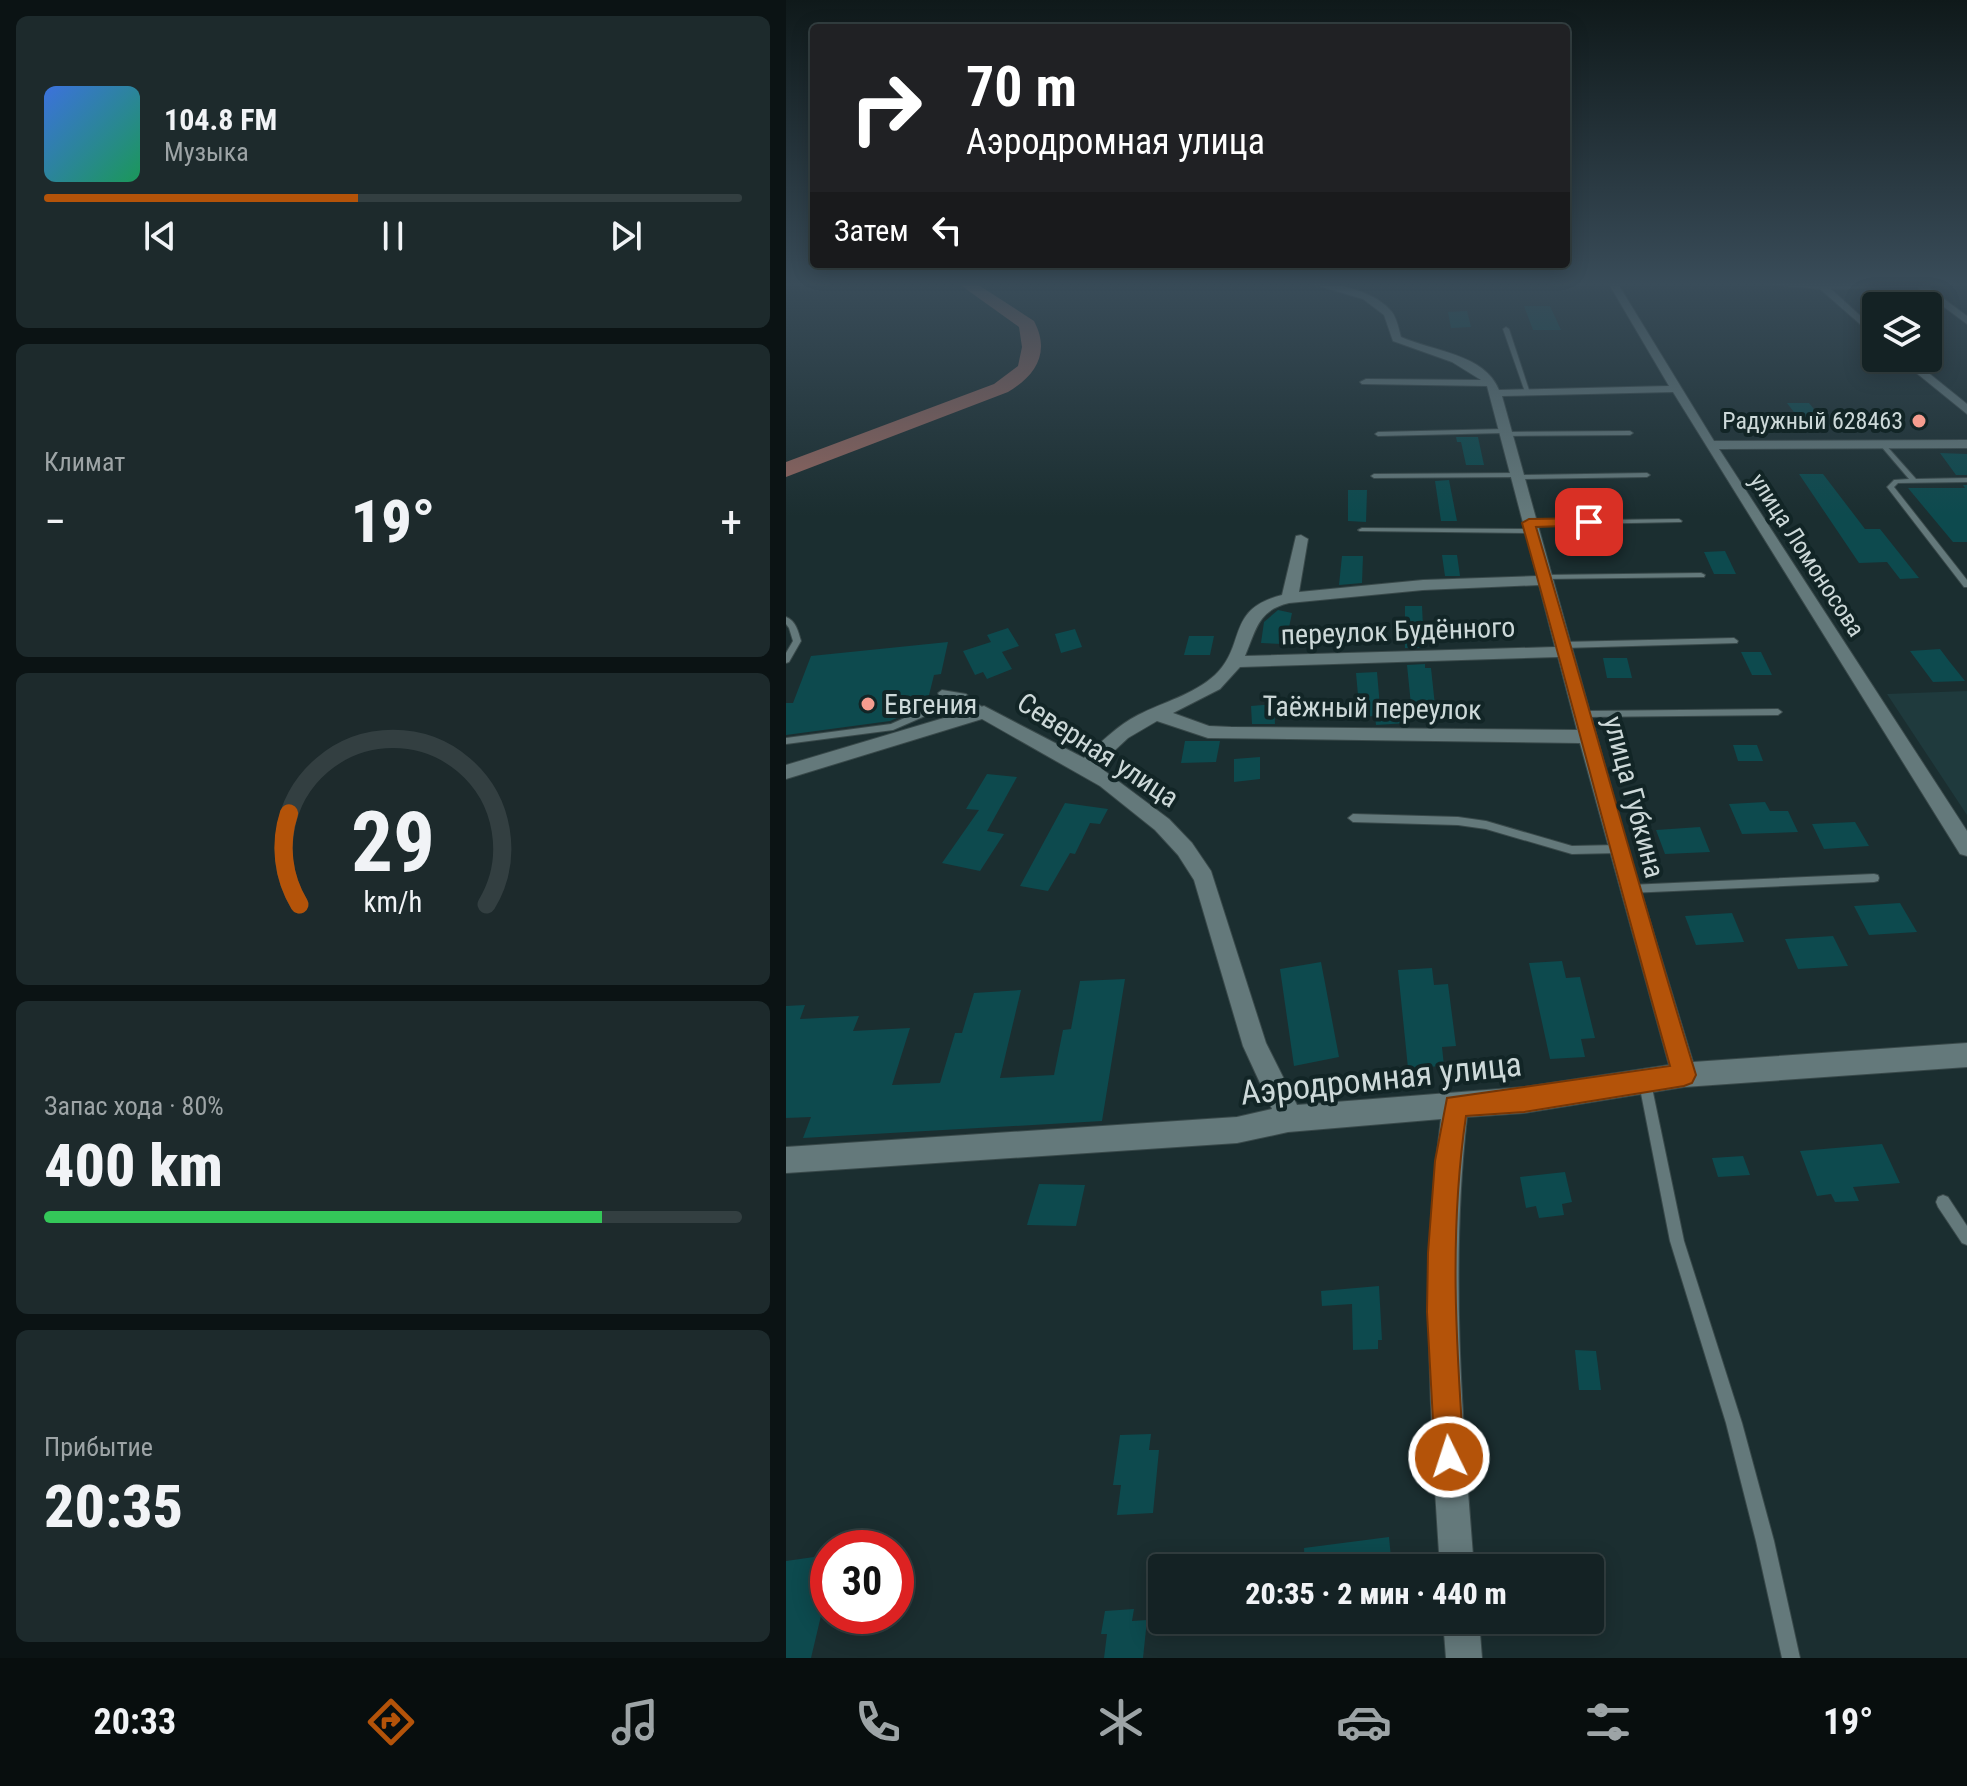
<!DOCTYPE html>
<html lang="ru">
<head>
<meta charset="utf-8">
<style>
	body { margin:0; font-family:"Roboto Condensed",sans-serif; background:#1d2a2c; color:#f1f3f6; height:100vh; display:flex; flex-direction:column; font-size:30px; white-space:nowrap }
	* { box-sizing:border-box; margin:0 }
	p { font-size:26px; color:#9da4a6 }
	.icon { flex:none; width:44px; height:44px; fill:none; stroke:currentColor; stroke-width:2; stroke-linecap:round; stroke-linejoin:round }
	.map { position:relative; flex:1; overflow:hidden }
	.side { display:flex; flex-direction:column; gap:16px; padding:16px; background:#0b1314; width:786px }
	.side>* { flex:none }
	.guide { position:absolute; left:24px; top:24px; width:760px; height:244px; border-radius:8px; box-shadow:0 4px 20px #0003,0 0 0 2px #333f41; background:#202124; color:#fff; overflow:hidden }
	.controls { position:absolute; left:1076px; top:292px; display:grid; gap:16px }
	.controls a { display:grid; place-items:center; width:80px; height:80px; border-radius:8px; background:#142224; box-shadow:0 4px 20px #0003,0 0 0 2px #333f41; font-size:40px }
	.speed { position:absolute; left:24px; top:1530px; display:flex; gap:16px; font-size:40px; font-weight:700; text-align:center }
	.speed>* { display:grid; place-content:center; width:104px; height:104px; border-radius:50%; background:#142224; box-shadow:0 4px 20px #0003,0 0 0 2px #333f41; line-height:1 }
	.speed .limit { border:12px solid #d22; background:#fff; color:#111 }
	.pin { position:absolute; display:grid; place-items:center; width:68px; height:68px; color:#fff; margin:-34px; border-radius:16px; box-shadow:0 4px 12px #0006 }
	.me { position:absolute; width:88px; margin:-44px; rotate:356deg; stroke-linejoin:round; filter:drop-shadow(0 0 6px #0008) }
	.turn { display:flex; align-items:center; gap:28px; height:168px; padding:0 24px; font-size:36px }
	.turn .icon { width:104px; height:104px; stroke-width:2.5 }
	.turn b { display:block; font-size:56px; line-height:68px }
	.then { display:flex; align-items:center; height:76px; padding:0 24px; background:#0003; gap:16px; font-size:30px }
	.big { font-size:60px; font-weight:800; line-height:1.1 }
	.side .widget { flex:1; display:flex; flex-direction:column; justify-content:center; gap:12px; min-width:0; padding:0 28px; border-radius:12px; background:#1d2a2c }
	.side .dial { align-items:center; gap:0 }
	.dial svg { height:208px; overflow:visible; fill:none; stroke:#333f41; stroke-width:7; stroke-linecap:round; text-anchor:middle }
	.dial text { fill:#f1f3f6; stroke:none }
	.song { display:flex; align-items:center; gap:24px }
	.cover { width:96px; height:96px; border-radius:12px; background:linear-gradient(135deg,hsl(220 70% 55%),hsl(150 70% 35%)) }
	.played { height:8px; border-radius:4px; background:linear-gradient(90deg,#b45309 45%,#333f41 45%) }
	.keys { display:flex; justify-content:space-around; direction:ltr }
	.heat { display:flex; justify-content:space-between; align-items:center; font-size:44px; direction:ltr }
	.charge { height:12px; border-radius:6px; background:linear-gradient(90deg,#34c759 80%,#333f41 0) }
	.trip { position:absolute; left:362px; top:1554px; width:456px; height:80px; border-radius:8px; background:#142224; box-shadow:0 4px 20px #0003,0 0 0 2px #333f41; font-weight:800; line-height:80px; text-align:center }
	.menu { display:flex; height:128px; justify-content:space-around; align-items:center; background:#080e0e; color:#9da4a6 }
	.menu .icon { width:56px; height:56px }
	.menu .current { color:#b45309 }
	.menu b { font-size:36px; color:#f1f3f6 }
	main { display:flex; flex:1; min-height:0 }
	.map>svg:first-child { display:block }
</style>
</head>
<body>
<main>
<section class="side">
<div class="widget">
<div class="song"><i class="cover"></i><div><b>104.8 FM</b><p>Музыка</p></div></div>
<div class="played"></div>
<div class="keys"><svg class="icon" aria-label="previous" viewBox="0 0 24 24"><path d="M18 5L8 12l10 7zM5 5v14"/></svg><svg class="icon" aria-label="pause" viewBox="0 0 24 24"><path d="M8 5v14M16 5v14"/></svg><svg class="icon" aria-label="next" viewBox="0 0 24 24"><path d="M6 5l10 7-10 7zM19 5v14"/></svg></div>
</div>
<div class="widget"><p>Климат</p>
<div class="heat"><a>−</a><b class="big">19°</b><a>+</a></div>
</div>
<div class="widget dial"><svg viewBox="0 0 100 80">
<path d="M14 69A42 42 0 1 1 86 69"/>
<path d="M14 69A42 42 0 0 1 10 34" stroke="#b45309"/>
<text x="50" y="56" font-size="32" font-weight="700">29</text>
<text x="50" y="72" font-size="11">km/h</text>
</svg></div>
<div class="widget"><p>Запас хода · 80%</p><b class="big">400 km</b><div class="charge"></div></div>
<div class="widget"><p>Прибытие</p><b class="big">20:35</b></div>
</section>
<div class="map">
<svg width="1181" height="1658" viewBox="0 0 1181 1658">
	<rect width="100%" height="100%" fill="#1b2e30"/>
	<!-- built -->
	<polygon fill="#1f3a3d" points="1181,691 1181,815 1101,694"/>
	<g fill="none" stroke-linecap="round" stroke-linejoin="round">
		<!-- river -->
		<path fill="#91655e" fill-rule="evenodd" d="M 173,284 L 191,284 L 248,321 C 265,353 249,376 222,392 L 0,477 L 0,462 L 208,384 L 232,366 L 236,347 L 233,327 Z"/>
	</g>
	<!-- building -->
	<g fill="#0d4a4e">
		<polygon points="738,306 764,306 775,330 747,330"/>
		<polygon points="681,311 685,327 665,328 662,312"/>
		<polygon points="1001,403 1023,403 1036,419 1014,420"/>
		<polygon points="670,437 692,437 698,465 680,465 675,442 671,442"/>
		<polygon points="1154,453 1181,454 1181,475 1170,475"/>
		<polygon points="1013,474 1037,474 1079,529 1094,529 1133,578 1114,579 1101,562 1073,563"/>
		<polygon points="663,480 671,521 655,521 649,481"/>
		<polygon points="1177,485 1181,485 1181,542 1167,542 1122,488 1179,488"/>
		<polygon points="562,490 581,490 580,522 562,521"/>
		<polygon points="939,551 950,574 928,574 918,552"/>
		<polygon points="656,555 671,555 674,576 659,576"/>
		<polygon points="556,556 577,556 576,583 553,585"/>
		<polygon points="619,606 636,606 638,648 619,648"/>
		<polygon points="492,610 506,613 501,637 497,644 475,643 478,622"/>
		<polygon points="222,628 233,646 216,652 226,669 201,679 197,672 189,675 177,651 205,642 201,635"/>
		<polygon points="289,629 296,647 275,653 269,634"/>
		<polygon points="403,636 428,636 424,655 398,655"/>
		<polygon points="162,642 155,674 148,675 142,699 118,702 113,717 104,721 0,735 0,703 7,703 25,656"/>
		<polygon points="1154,649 1163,661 1179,681 1147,682 1124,651"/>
		<polygon points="955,652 975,652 986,675 966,675"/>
		<polygon points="817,658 841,658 846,678 821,678"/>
		<polygon points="639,664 639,668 645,668 650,715 626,715 621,665"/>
		<polygon points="591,672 594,707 620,707 622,723 590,725 589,716 574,717 570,673"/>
		<polygon points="488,704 489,724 466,724 465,706"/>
		<polygon points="399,741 434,741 430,762 395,763"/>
		<polygon points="947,745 971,745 977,761 952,761"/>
		<polygon points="474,757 474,779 448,782 448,759"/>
		<polygon points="201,774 231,777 201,831 218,834 194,871 156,863 193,810 180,809"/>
		<polygon points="979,802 984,811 1002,811 1012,832 956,834 943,804"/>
		<polygon points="279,803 322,809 314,824 304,823 289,854 284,853 262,891 234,886"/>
		<polygon points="1069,822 1083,846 1038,849 1026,824"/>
		<polygon points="914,827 924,852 879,854 870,830"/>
		<polygon points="1114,903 1131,932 1083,935 1068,906"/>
		<polygon points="946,913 958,942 910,945 899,916"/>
		<polygon points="1047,936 1062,966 1012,969 999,939"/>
		<polygon points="776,961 780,978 794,977 809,1038 795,1039 799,1057 764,1059 743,963"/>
		<polygon points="535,962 553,1057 508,1066 494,969"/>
		<polygon points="646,968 648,985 662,984 670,1046 656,1047 658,1066 622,1068 612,970"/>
		<polygon points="339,979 316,1121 17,1138 25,1117 0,1118 0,1006 19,1005 14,1019 73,1016 67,1031 124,1028 106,1085 154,1083 169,1033 176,1033 188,993 235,990 214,1078 268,1075 277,1030 285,1029 294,981"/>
		<polygon points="1096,1144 1114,1183 1067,1187 1073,1201 1049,1202 1045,1194 1031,1196 1014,1151"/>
		<polygon points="957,1156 964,1175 932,1177 926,1158"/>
		<polygon points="779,1172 786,1202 776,1204 778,1215 753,1218 750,1206 740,1208 734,1177"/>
		<polygon points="253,1184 299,1185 290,1226 241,1225"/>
		<polygon points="593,1286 596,1340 592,1340 592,1349 567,1350 566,1304 536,1306 535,1291"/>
		<polygon points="789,1350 810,1351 815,1390 793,1390"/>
		<polygon points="365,1434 363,1450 373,1450 367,1513 331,1515 335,1485 327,1485 334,1435"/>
		<polygon points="603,1537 606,1568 519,1568 518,1548"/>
		<polygon points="42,1555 42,1586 25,1658 0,1658 0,1561"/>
		<polygon points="348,1609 346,1621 361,1620 357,1658 318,1658 321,1634 315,1634 319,1611"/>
	</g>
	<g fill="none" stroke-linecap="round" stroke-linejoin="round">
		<defs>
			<g id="lane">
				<polygon points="720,327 723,329 744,393 739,392 717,329"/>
				<polygon points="718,429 720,430 720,432 844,431 847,433 844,435 719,436 717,435 717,433 592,436 589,434 592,432"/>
				<polygon points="1094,443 1098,443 1130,479 1181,478 1181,482 1112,483 1108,487 1181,580 1181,587 1178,587 1101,487 1108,480 1123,479 1094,445"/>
				<polygon points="730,473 733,475 861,473 864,475 861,477 730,479 727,477 588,478 585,476 588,474"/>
				<polygon points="893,519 896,521 895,522 743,525 740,523 743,521"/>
				<polygon points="576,528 745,529 749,531 745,533 574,531 572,530"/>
				<polygon points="915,573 919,575 918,577 758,579 754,577 758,575"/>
				<path d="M 0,617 C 10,621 12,631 15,641 L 3,662 L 0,663 L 0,653 L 7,641 L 3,628 L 0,624 Z"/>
				<polygon points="948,638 952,641 951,643 777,648 773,645 777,642"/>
				<polygon points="156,690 180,694 202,712 198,715 195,714 176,700 107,730 0,744 0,738 105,724 166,697 153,695 152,693"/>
				<polygon points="992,709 996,712 992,715 798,717 794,714 798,711"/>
				<polygon points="567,814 672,817 700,821 786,846 832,845 836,846 837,849 836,852 832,853 786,854 700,829 672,825 567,822 562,818"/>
				<polygon points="1088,874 1092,875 1093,878 1092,881 1088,882 843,893 839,892 838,889 839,886 843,885"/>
				<polygon points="859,1077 863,1079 865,1083 898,1241 956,1423 988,1541 1014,1658 996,1658 970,1541 940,1423 884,1241 853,1083 855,1079"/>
				<polygon points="1157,1195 1162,1197 1181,1226 1181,1245 1176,1243 1152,1207 1150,1202 1152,1197"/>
			</g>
			<g id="street">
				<path d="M 526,284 C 551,282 590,292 606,312 C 611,319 613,330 615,337 C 646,351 699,354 713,390 L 883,386 L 823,284 L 832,284 L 928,441 L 1181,440 L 1181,448 L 933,449 L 1181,831 L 1181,856 L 1174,854 L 887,392 L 716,396 L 842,849 L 907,1062 L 1181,1043 L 1181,1067 L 898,1087 L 738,1113 L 681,1117 C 664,1268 676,1417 688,1568 L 654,1568 C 644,1418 635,1269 655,1119 L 502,1132 L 451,1143 L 0,1173 L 0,1147 L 451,1117 L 486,1109 L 457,1046 L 408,880 L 392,855 L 369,830 L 314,786 L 196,719 L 0,779 L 0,765 L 198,706 L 298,758 C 315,742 331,726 352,715 C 377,702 407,695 429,675 C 461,645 439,609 496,595 L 510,536 L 515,535 L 522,539 L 513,592 L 637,580 L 751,576 L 701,386 L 576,384 L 574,382 L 580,379 L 695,380 L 666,362 L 607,341 L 598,315 L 577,299 ZM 753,585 L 769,647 L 459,656 C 470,630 472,610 503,603 L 637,590 ZM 772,657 L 791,730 L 445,727 L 423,726 L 387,713 L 434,689 L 454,667 ZM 371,721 L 422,738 L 794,743 L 883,1065 L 738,1087 L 511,1105 L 480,1043 L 425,871 L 406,843 L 383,819 L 312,766 L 342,738 Z"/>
				<polygon points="978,284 1150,284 1142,287 1181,316 1181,324 1131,287 1045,289 1090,330 1090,338 1034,289"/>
				<polygon points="1112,358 1124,358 1181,404 1181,414"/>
				<polygon points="657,1620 693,1620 696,1658 660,1658"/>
			</g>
		</defs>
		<!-- lane casing -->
		<use href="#lane" stroke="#39494a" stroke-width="2"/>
		<!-- street casing -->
		<use href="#street" stroke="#39494a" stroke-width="2"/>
		<!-- lane -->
		<use href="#lane" fill="#64797b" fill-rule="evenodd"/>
		<!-- street -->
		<use href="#street" fill="#64797b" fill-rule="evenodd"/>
	</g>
	<!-- sky -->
	<linearGradient id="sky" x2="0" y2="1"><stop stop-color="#0f191a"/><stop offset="0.55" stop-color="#394c59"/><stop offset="1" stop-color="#394c59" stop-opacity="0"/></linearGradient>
	<rect width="1181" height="516" fill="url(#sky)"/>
	<!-- route -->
	<path fill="#b45309" stroke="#753606" stroke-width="2" d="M 803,518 L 807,519 L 807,525 L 750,527 C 804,709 854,893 910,1075 L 906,1083 L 898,1086 L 738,1112 L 680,1116 C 663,1231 670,1343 678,1457 L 674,1468 L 663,1472 L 653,1468 L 649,1457 L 641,1312 L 642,1253 L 649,1161 L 661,1098 L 884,1066 C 833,886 787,704 736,523 L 743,519 Z"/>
	<!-- markers -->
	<g fill="#f59d8f" stroke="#122526" stroke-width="3">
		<circle cx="1133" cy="421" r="8"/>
		<circle cx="82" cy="704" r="8"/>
	</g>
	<g text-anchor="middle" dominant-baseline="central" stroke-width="8" stroke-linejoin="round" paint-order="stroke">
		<!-- far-poi labels -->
		<g font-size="24" fill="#cdd9d9" stroke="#122526" text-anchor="end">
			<text x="1117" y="421">Радужный 628463</text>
		</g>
		<!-- far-street labels -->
		<g font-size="24" fill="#cdd9d9" stroke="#122526">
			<text transform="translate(1021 555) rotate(57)">улица Ломоносова</text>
		</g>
		<!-- street labels -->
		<g font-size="28" fill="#cdd9d9" stroke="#122526">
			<text transform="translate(612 631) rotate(-2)">переулок Будённого</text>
			<text transform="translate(586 708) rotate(1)">Таёжный переулок</text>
			<text transform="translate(312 750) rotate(33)">Северная улица</text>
			<text transform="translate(848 797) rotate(75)">улица Губкина</text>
		</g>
		<!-- poi labels -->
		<g font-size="28" fill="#cdd9d9" stroke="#122526" text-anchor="start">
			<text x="98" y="704">Евгения</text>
		</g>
		<!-- near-street labels -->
		<g font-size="34" fill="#cdd9d9" stroke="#122526">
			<text transform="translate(595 1078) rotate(-6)">Аэродромная улица</text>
		</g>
	</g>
</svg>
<div class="controls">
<a><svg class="icon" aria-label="layers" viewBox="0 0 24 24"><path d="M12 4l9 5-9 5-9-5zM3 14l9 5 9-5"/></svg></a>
</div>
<div class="speed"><div class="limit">30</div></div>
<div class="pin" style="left:803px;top:522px;background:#d93025"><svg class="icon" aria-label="arrive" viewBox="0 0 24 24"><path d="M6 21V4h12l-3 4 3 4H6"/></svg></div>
<svg class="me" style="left:663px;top:1457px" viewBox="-20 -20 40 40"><circle r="17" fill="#b45309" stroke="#fff" stroke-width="3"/><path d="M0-11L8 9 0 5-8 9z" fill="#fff"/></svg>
<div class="trip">20:35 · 2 мин · 440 m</div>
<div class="guide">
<div class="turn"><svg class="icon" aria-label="right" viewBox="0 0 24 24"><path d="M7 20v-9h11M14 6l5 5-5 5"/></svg><div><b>70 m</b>Аэродромная улица</div></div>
<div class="then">Затем<svg class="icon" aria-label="left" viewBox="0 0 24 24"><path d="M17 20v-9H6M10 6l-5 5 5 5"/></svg></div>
</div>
</div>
</main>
<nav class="menu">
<b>20:33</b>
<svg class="icon current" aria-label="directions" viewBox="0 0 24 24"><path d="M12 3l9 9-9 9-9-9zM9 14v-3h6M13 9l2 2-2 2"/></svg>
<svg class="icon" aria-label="music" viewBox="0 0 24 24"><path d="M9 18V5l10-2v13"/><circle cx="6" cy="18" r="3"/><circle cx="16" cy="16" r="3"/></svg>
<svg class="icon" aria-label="phone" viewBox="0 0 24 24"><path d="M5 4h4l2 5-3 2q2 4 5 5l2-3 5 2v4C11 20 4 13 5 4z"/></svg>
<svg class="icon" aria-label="climate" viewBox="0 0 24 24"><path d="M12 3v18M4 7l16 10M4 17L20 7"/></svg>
<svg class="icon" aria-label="car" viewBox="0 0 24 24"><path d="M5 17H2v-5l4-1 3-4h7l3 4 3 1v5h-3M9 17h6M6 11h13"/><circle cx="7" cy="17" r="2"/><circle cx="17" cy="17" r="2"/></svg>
<svg class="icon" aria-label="filters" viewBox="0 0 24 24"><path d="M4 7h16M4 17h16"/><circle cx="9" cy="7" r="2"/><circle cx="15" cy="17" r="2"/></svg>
<b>19°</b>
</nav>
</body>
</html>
